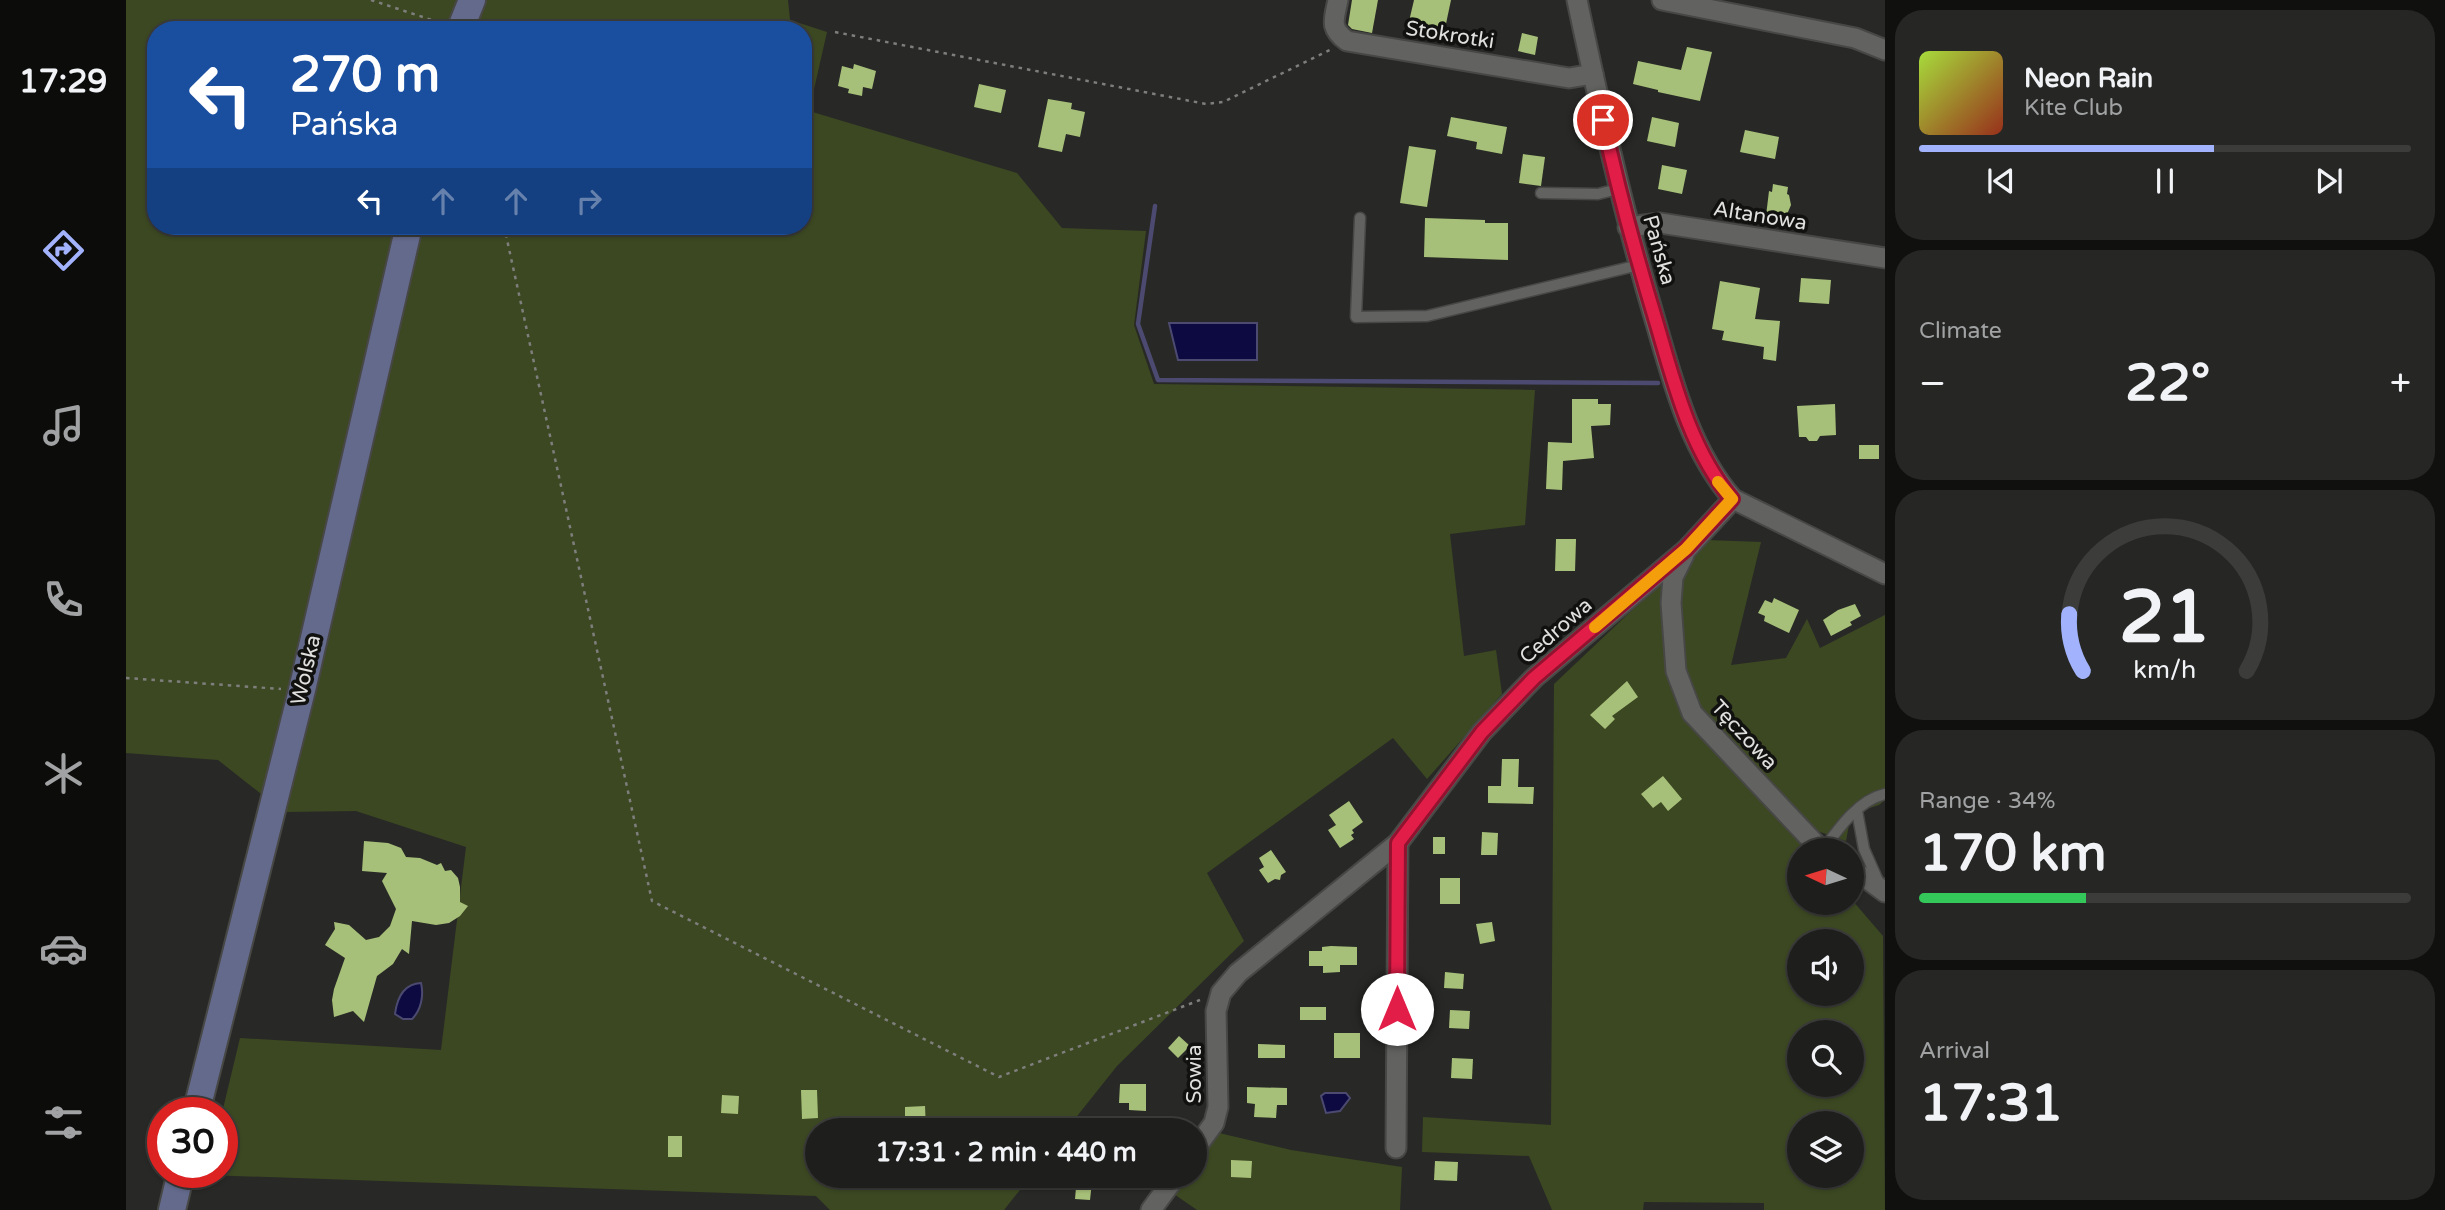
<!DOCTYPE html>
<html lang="en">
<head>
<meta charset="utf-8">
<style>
	body { margin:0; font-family:"Varela Round",sans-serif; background:#262725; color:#f1f3f6; height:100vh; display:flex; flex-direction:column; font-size:26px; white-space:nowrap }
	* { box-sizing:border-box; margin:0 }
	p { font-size:23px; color:#a1a2a3 }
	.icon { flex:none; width:38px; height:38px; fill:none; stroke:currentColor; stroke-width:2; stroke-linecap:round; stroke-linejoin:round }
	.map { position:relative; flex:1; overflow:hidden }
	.details { display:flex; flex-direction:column; gap:10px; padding:10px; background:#10110f; width:560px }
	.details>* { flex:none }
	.banner { position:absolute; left:21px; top:21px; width:665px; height:214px; border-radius:28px; box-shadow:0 2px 5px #0004,0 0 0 2px #3c3d3b; background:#1a4fa0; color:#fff; overflow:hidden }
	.needle { width:46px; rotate:274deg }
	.controls { position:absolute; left:1661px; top:838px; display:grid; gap:14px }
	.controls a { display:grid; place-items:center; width:77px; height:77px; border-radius:50%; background:#1e1f1c; box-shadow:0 2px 5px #0004,0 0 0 2px #3c3d3b; font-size:35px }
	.speed { position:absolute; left:21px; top:1097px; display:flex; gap:14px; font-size:35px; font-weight:700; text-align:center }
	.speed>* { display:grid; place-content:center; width:91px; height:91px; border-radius:50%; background:#1e1f1c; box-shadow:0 2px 5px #0004,0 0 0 2px #3c3d3b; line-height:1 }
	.speed .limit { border:10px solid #d22; background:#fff; color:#111 }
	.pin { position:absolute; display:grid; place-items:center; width:60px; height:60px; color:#fff; margin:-30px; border:4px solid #fff; border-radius:50%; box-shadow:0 2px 7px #0007 }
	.me { position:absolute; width:77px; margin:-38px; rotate:0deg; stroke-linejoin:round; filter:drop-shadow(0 0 5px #0008) }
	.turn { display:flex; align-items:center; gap:24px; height:147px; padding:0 28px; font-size:32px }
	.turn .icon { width:91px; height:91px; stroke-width:2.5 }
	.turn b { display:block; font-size:49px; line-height:60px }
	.lanes { display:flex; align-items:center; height:66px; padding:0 28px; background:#0003; justify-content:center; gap:35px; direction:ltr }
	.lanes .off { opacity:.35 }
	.big { font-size:52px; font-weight:800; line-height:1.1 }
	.details .widget { flex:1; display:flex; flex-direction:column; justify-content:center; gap:10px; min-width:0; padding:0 24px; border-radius:28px; background:#262725 }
	.details .dial { align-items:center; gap:0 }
	.dial svg { height:182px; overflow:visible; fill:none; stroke:#3c3d3b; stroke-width:7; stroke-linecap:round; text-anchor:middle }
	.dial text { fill:#f1f3f6; stroke:none }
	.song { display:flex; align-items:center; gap:21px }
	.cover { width:84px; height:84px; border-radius:10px; background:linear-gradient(135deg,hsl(80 70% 55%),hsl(10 70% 35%)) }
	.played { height:7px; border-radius:4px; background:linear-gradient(90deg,#a2b2fd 60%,#3c3d3b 60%) }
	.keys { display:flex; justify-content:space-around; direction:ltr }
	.heat { display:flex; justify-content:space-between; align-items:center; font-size:38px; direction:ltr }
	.charge { height:10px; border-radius:5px; background:linear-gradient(90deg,#34c759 34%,#3c3d3b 0) }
	.trip { position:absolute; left:679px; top:1118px; width:402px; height:70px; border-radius:35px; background:#1e1f1c; box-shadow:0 2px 5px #0004,0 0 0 2px #3c3d3b; font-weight:800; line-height:70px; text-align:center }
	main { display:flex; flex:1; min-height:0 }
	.tabs { display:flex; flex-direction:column; width:126px; justify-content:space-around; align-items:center; background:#0c0c0b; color:#a1a2a3 }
	.tabs .icon { width:49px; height:49px }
	.tabs .active { color:#a2b2fd }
	.tabs b { font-size:32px; color:#f1f3f6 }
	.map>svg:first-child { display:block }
</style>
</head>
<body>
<main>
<nav class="tabs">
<b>17:29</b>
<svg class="icon active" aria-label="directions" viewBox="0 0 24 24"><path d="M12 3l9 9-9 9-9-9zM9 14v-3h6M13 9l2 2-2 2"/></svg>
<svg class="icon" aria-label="music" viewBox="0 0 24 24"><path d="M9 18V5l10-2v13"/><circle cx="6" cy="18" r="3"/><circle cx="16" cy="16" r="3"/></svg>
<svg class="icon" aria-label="phone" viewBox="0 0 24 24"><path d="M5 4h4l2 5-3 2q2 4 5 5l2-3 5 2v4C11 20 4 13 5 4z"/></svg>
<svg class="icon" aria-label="climate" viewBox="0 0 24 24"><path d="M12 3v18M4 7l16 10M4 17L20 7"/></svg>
<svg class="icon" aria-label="car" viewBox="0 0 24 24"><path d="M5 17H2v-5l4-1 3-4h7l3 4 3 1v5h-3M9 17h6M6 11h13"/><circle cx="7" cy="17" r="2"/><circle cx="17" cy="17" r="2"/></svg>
<svg class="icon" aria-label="filters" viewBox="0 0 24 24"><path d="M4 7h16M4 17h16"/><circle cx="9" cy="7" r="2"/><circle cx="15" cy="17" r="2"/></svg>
</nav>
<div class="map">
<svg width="1759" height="1210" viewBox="0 0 1759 1210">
	<rect width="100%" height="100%" fill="#282926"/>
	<!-- green -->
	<g fill="#3c4822" fill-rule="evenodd">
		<path d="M 0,0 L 662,0 L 664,20 L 701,32 L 683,111 L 891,173 L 936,228 L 1020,231 L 1008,325 L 1028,384 L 1409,390 L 1399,525 L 1324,534 L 1338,656 L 1370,650 L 1376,694 L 1301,779 L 1267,738 L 1081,873 L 1118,941 L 991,1066 L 940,1130 L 691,1130 L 691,1176 L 905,1176 L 878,1210 L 704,1210 L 690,1196 L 81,1175 L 82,1173 L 96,1172 L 96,1113 L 114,1038 L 315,1050 L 340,847 L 230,811 L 158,812 L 92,760 L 0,753 ZM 30,30 L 677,30 L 677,226 L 30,226 Z"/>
		<polygon points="1581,540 1635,542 1605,665 1660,658 1681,619 1694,648 1759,615 1759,800 1753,805 1725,814 1720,841 1680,827 1580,716 1547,653 1551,577 1562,560"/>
		<path d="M 1540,578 L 1559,712 L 1681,850 L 1673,850 L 1673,903 L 1726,903 L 1726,900 L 1757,936 L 1759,1210 L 1638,1210 L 1638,1203 L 1518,1202 L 1517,1210 L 1426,1210 L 1403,1156 L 1296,1152 L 1297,1117 L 1425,1125 L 1428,684 ZM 1673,942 L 1726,942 L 1726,994 L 1673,994 ZM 1673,1032 L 1726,1032 L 1726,1085 L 1673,1085 ZM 1673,1124 L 1726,1124 L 1726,1176 L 1673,1176 Z"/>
		<polygon points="1089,1132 1165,1150 1276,1167 1274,1210 1071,1210 1048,1194 1060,1176 1069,1176 1069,1161"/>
	</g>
	<!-- water -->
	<g fill="#0c0a41" stroke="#4c4a70" stroke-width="2">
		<polygon points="1043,323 1131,323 1131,360 1052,360"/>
		<path d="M 295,983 C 298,996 295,1010 286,1019 L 277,1019 L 269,1014 C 271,998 277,984 295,983 Z"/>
		<polygon points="1199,1093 1220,1093 1224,1098 1214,1111 1200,1113 1195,1096"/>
	</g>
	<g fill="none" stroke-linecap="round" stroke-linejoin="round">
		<!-- stream -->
		<polyline stroke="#4c4a70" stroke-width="4.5" points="1029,206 1012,324 1032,380 1532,383"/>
	</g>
	<!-- building -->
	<g fill="#a7c079">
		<polygon points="1226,0 1252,0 1246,33 1226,29 1222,25"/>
		<polygon points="1288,0 1325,0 1317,38 1281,30"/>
		<polygon points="1396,33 1412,37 1409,55 1392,51"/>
		<polygon points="1561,47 1586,52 1574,101 1532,92 1532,90 1507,84 1512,61 1555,70"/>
		<polygon points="728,64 750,71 746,89 737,87 736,96 722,93 723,89 712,86 716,66 727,69"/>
		<polygon points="853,84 880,90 875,113 848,107"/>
		<polygon points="922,99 946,103 945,109 959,112 954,137 940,134 936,152 912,147"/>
		<polygon points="1325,117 1381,127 1376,154 1350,149 1351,142 1321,136"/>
		<polygon points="1526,117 1553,123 1549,147 1521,141"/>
		<polygon points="1619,130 1653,137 1649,159 1614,152"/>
		<polygon points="1283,146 1310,150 1301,207 1274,203"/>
		<polygon points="1397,154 1419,157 1415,186 1393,183"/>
		<polygon points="1536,165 1561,170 1556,194 1532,189"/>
		<polygon points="1647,184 1662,187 1661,194 1663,195 1665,205 1659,219 1640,216 1643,191 1646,192"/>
		<polygon points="1299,218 1359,220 1359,223 1382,223 1382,260 1298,257"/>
		<polygon points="1675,278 1705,280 1703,304 1673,302"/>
		<polygon points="1594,281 1634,288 1629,319 1654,321 1650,361 1637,359 1638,347 1596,340 1598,331 1586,329"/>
		<polygon points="1446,399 1472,399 1472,404 1485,404 1484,425 1465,426 1468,458 1437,461 1436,490 1420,489 1422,442 1446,443"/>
		<polygon points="1709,404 1710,435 1694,436 1691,441 1683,441 1680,437 1673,437 1671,406"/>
		<rect x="1733" y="445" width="20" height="14"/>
		<polygon points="1430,539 1450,539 1449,571 1429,571"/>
		<polygon points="1648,598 1673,610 1663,633 1638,621 1639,616 1632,613 1639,600 1646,603"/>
		<polygon points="1729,604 1735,616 1724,622 1726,625 1705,636 1697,620 1712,610"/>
		<polygon points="1501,681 1512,697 1486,716 1489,719 1479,729 1464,715"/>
		<polygon points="1376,759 1393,759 1392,787 1408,787 1407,804 1362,803 1362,786 1375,786"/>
		<polygon points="1537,776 1556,799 1542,811 1535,802 1527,808 1515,794"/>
		<polygon points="1223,801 1237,822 1226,830 1228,833 1225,835 1228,839 1214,848 1202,830 1210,825 1203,815"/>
		<polygon points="1356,832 1372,833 1371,855 1355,855"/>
		<rect x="1307" y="837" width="12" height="17"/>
		<polygon points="238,841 262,843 275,848 280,857 294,858 311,865 315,863 319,871 325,870 332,878 334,887 334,902 342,906 334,916 323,923 310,925 286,921 283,954 276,949 267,964 251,976 238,1022 227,1011 208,1017 206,1000 208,989 219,958 199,945 209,929 208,922 223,925 240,940 253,937 264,926 270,909 256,881 261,873 236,871"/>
		<polygon points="1145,850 1160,872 1155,875 1154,880 1149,879 1142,883 1133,870 1138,867 1133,858"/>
		<rect x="1314" y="878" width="20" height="26"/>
		<polygon points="1366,922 1369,941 1354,944 1350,924"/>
		<polygon points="1205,946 1231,947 1231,965 1214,965 1214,972 1197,973 1197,966 1183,966 1183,951 1196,951 1196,947"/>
		<polygon points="1319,972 1338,974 1337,989 1318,988"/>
		<rect x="1174" y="1007" width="26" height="13"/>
		<polygon points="1324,1010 1344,1011 1343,1029 1323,1028"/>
		<rect x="1208" y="1033" width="26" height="25"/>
		<polygon points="1053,1036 1064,1046 1052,1058 1042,1048"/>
		<polygon points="1132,1044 1159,1045 1159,1058 1132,1058"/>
		<polygon points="1326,1058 1347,1059 1346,1079 1325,1078"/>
		<polygon points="994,1084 1020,1084 1020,1111 1003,1110 1003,1103 993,1103"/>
		<polygon points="1121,1087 1161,1088 1161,1105 1151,1105 1150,1118 1128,1117 1129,1104 1121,1103"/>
		<polygon points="675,1090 691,1090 692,1118 676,1119"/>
		<polygon points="596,1095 613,1096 612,1114 595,1113"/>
		<polygon points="799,1106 800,1130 779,1130 779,1107"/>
		<rect x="542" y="1136" width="14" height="21"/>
		<polygon points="1105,1160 1126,1161 1125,1178 1105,1177"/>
		<polygon points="1309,1161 1332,1162 1331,1181 1308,1180"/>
		<polygon points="951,1176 964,1176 963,1182 966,1182 964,1200 949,1199"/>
	</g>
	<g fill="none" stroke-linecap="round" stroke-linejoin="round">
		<defs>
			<g id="lane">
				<polyline points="1415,193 1472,194 1492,189"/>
				<polyline points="1234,218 1230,317 1301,316 1513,265"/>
				<polyline points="1731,811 1738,849 1753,883"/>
				<path d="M 1697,850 C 1712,829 1732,800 1759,794"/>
			</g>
			<g id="street">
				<path d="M 1212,0 C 1208,20 1203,28 1221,41 L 1443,78 L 1467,74"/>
				<path d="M 1451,0 C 1474,108 1498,215 1529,320 C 1547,382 1564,450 1607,499 L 1759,574"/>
				<polyline points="1536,0 1729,38 1759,50"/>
				<polyline points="1502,227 1534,223 1759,258"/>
				<polyline points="1558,555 1547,577 1545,603 1550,671 1566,713 1695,850"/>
				<polyline points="1726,871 1740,878 1759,892"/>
				<polyline points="1270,1148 1272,843"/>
				<polyline points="1069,1149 1088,1123 1092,1107 1090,1011 1095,993 1112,973 1272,843 1356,732 1408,678 1561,549 1607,499"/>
				<polyline points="1025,1210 1050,1176"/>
			</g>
			<g id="secondary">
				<polyline points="334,30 346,0"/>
				<polyline points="70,1113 176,690 283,226"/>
				<polyline points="46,1210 55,1172"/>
			</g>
		</defs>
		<!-- lane casing -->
		<use href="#lane" stroke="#474745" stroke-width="13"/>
		<!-- street casing -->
		<use href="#street" stroke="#474745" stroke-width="23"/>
		<!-- secondary casing -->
		<use href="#secondary" stroke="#474745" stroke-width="30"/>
		<!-- path -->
		<g stroke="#7e7f7c" stroke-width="2.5" stroke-dasharray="3.5 5" stroke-linecap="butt">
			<polyline points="245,0 315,23"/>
			<polyline points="709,32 1080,104 1097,102 1206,49"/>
			<polyline points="378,226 526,901 873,1077 1074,1000"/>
			<polyline points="0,678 155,689"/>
		</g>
		<!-- lane -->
		<use href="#lane" stroke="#626361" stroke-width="10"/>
		<!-- street -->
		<use href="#street" stroke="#626361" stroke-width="19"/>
		<!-- secondary -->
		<use href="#secondary" stroke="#646a8c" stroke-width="26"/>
	</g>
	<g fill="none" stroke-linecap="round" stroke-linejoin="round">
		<defs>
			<path id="route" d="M 1271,1009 L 1272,843 L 1356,732 L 1408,678 L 1560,549 L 1606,499 C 1566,452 1549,387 1532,328 C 1511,259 1492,190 1477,120"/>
		</defs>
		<!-- route casing -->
		<use href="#route" stroke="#92132f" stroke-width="18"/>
		<!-- route -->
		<use href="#route" stroke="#e11d48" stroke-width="12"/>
		<!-- slow -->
		<polyline stroke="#f59e0b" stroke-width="12" points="1469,627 1560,549 1606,499 1592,482"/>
	</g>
	<g text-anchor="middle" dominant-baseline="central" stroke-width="7" stroke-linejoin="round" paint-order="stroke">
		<!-- street labels -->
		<g font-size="21" fill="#e0e1df" stroke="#111110">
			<text transform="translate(1324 35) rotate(9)">Stokrotki</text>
			<text transform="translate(1634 216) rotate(9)">Altanowa</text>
			<text transform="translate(1533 250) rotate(74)">Pańska</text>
			<text transform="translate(1430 631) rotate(-41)">Cedrowa</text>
			<text transform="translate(180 670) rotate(-77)">Wolska</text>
			<text transform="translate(1618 735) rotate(47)">Tęczowa</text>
			<text transform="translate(1068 1074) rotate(-90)">Sowia</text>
		</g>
	</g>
</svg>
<div class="controls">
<a><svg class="needle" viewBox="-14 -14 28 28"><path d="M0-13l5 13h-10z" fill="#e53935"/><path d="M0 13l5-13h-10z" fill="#a1a2a3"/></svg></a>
<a><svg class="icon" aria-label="sound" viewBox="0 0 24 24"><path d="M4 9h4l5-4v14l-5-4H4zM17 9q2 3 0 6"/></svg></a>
<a><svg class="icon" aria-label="search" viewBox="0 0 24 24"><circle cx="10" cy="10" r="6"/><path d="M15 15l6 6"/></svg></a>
<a><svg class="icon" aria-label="layers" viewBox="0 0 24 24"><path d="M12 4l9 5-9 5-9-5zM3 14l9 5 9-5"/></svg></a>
</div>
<div class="speed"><div class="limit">30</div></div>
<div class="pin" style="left:1477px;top:120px;background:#d93025"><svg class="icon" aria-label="arrive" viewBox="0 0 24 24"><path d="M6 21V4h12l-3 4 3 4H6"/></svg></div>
<svg class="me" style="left:1271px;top:1009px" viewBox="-20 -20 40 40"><circle r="19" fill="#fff"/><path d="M0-13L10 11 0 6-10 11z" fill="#e11d48"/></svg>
<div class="trip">17:31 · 2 min · 440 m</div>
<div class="banner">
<div class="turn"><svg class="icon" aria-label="left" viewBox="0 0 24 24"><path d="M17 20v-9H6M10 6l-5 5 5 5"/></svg><div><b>270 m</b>Pańska</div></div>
<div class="lanes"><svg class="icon" aria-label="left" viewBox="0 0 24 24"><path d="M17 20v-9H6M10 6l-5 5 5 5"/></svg><svg class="icon off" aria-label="ahead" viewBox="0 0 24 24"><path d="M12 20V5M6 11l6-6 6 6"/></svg><svg class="icon off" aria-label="ahead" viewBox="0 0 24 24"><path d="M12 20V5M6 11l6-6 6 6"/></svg><svg class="icon off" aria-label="right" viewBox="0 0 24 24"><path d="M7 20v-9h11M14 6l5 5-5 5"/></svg></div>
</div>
</div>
<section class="details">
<div class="widget">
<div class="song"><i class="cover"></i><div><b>Neon Rain</b><p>Kite Club</p></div></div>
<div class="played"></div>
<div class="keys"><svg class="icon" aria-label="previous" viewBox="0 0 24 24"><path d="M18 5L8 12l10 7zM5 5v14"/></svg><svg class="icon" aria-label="pause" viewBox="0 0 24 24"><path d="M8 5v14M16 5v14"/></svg><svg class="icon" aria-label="next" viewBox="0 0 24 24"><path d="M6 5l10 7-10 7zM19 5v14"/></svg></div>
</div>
<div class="widget"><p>Climate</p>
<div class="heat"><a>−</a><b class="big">22°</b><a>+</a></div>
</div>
<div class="widget dial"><svg viewBox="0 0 100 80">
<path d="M14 69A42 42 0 1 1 86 69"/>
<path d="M14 69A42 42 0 0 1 8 44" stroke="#a2b2fd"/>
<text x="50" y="56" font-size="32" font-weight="700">21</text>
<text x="50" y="72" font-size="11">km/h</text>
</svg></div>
<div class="widget"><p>Range · 34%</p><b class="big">170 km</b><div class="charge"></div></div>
<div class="widget"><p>Arrival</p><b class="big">17:31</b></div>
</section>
</main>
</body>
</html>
